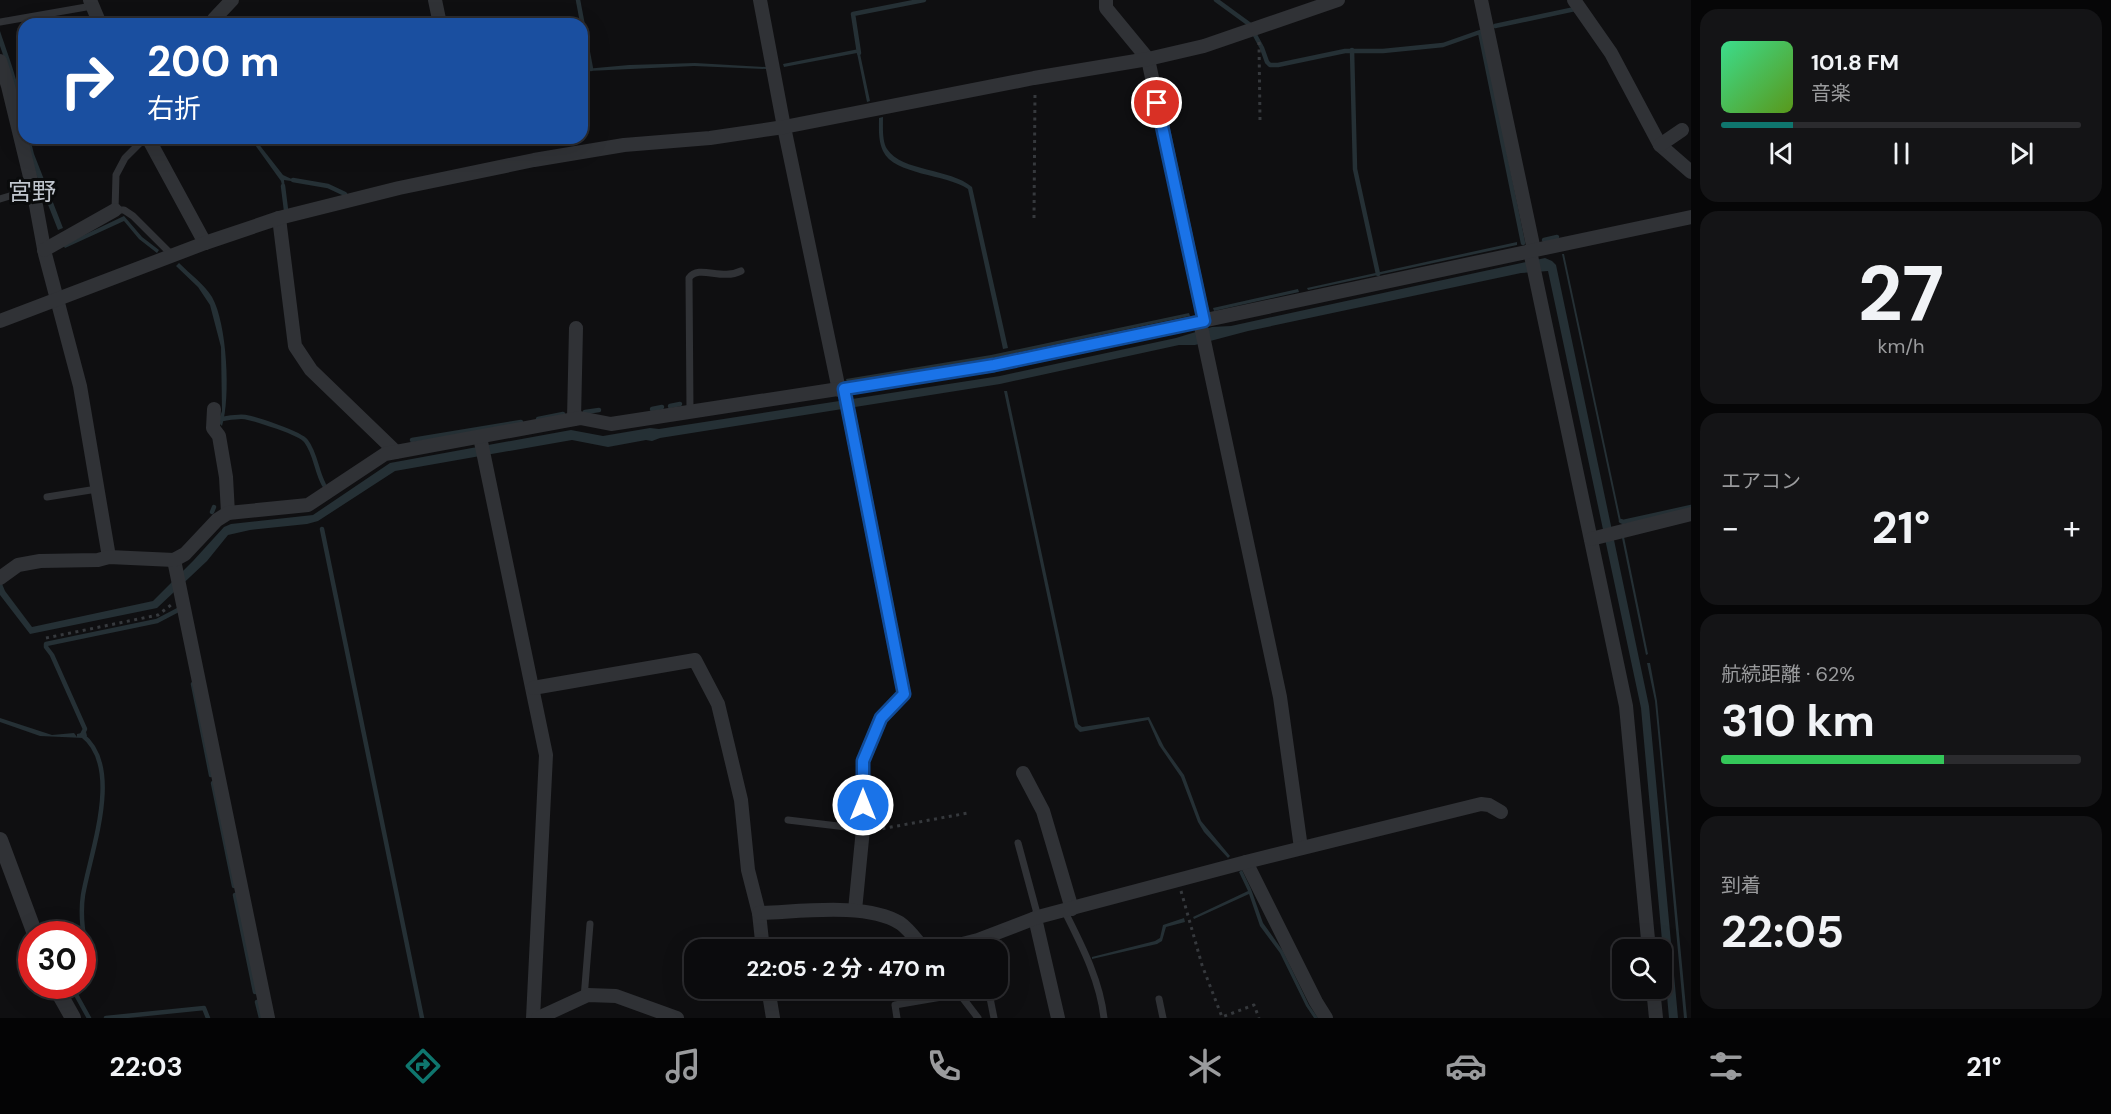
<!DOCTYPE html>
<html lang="ja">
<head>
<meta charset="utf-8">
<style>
	body { margin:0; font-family:"DM Sans","Noto Sans JP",sans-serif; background:#141416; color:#f1f3f6; height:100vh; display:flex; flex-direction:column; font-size:22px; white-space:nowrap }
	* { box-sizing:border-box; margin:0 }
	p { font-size:20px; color:#9a9b9d }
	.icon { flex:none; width:33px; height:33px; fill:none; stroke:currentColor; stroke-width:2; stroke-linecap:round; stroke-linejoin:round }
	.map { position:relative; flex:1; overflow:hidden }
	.panel { display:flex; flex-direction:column; gap:9px; padding:9px; background:#060607; width:420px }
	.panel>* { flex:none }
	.top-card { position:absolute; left:18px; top:18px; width:570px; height:126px; border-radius:18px; box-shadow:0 6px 24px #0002,0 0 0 2px #2b2b2e; background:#1a4fa0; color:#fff; overflow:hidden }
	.controls { position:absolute; left:1612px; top:939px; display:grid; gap:12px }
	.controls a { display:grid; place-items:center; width:60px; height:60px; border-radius:12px; background:#0b0b0d; box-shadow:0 6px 24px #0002,0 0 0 2px #2b2b2e; font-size:30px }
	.speed { position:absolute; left:18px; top:921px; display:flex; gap:12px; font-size:30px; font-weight:700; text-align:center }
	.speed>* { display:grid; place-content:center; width:78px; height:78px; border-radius:50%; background:#0b0b0d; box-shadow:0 6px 24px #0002,0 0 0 2px #2b2b2e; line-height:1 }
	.speed .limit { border:9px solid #d22; background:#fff; color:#111 }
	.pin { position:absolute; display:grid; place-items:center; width:51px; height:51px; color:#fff; margin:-26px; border:3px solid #fff; border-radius:50%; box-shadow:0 2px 6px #0007 }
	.me { position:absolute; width:66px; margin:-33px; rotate:0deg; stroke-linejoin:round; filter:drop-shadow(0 0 4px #0008) }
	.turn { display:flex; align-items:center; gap:21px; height:126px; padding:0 30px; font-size:27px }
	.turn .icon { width:78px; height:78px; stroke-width:2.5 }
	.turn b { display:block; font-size:42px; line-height:51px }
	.big { font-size:45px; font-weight:700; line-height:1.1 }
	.panel .widget { flex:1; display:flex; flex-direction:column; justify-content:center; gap:9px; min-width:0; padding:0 21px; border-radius:18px; background:#141416 }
	.panel .dial { align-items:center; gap:0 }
	.dial b { font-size:78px; line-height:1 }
	.song { display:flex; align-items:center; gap:18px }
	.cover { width:72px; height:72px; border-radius:9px; background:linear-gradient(135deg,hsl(150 70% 55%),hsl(90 70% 35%)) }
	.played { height:6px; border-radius:3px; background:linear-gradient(90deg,#0f766e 20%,#2b2b2e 20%) }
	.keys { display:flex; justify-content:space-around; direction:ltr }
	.heat { display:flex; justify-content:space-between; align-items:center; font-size:33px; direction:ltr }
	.charge { height:9px; border-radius:4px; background:linear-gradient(90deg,#34c759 62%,#2b2b2e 0) }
	.trip { position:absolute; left:684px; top:939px; width:324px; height:60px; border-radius:18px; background:#0b0b0d; box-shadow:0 6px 24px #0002,0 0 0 2px #2b2b2e; font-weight:700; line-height:60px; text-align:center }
	.tab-bar { display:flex; height:96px; justify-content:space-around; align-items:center; background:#040405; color:#9a9b9d }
	.tab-bar .icon { width:42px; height:42px }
	.tab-bar .active { color:#0f766e }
	.tab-bar b { font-size:27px; color:#f1f3f6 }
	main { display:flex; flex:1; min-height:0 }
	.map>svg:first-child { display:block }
</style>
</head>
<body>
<main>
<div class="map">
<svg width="1691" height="1018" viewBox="0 0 1691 1018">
	<rect width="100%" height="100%" fill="#0f0f11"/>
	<!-- water -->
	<g fill="#253035">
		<path d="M 0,31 C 11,64 24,95 24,130 L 11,78 L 0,46 Z"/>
		<polygon points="859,49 870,101 867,102 857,53 784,67 783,64"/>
		<polygon points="695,63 766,67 767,69 694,66 588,71 585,69 629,65"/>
		<path d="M 883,117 C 883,127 882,141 887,149 C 902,172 950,168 972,187 L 1008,348 L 1003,349 L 968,189 C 946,174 894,175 883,151 C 878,140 879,128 879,118 Z"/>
		<polygon points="26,138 30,138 34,154 63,228 58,230 34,169"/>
		<polygon points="250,138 254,138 283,175 298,182 284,180 285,190 283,189 281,181"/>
		<polygon points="124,216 142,237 159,250 157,253 139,239 124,221 65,248 63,245"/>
		<polygon points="1517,242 1517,245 1308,290 1307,288"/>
		<polygon points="1562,254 1564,254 1621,521 1619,521"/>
		<polygon points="1545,258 1552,261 1556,265 1649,706 1678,1018 1669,1018 1641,708 1548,271 1521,273 1248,331 1195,345 1179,345 1000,384 660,438 652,441 646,440 608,447 572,440 395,471 318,521 307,524 250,530 228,535 207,561 157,608 30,634 0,595 0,579 5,591 32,627 153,601 193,561 224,527 231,524 313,515 390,463 571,430 603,436 650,428 659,429 1000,376 1176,338 1212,327 1231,326"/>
		<path d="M 179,263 C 190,274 204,284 212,297 C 227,323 231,398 222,426 L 218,422 L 222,411 L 221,347 L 210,305 L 198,287 L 176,266 Z"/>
		<polygon points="1298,289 1299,292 1214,311 1213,308"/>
		<polygon points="1189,313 1190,316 993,358 847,382 846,379 991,355"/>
		<polygon points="1004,391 1007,391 1078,724 1082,727 1149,717 1164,747 1184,775 1201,821 1230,856 1228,858 1204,832 1198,822 1181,777 1159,745 1148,720 1080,732 1075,727"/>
		<polygon points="1624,537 1648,654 1646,655 1622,538"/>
		<polygon points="1647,663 1650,663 1657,701 1687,1018 1684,1018 1660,753 1655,701"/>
		<polygon points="0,718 52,735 74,733 77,737 77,734 86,732 87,736 84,738 40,736 0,722"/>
		<polygon points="1242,870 1251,889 1263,923 1283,951 1309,1005 1318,1018 1314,1018 1306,1006 1280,953 1260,926 1249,894 1194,919 1193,917 1248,891 1239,872"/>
		<polygon points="1184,918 1185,922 1166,927 1162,941 1157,944 1092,959 1092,957 1155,941 1160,938 1163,925"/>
	</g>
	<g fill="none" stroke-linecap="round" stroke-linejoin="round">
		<!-- stream -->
		<g stroke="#253035" stroke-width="4.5">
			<polyline points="578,0 591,69"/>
			<polyline points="1216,0 1249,24 1262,48 1267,62 1270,65 1278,65 1345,51 1383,51 1443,45 1480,32 1523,243"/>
			<polyline points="1495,26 1575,9 1576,11"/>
			<polyline points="1352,50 1355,169 1378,274"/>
			<polyline points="859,53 853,14 924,0"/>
			<polyline points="293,180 328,186 345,194"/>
			<polyline points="283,186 286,210"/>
			<polyline points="1544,240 1557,237"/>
			<polyline points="670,406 680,404"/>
			<polyline points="652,409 662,407"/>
			<polyline points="585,412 599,410"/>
			<path d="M 222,419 C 229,418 238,416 245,417 C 256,419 300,433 306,441 C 316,454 316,471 324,485"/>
			<polyline points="538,419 563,414"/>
			<polyline points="412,440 521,422"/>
			<polyline points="212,512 214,507"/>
			<polyline points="1621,521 1623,522 1691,507"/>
			<polyline points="322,529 422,1018"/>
			<polyline points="193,684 211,775"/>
			<path d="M 82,735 C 124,767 90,853 83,895 C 79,921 86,948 90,974 L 82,975"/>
			<polyline points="82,735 85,729 52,655 46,647 46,644 157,621 178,610"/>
			<polyline points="213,783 234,886"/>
			<polyline points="235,895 255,992"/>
			<polyline points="74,986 74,991 89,1018"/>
			<polyline points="257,1002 261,1018"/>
			<polyline points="106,1018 204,1008 208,1018"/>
		</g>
		<!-- path -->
		<g stroke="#36393d" stroke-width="3" stroke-dasharray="3 4.5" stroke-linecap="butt">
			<polyline points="1259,42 1260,121"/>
			<polyline points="1034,218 1035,91"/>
			<polyline points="46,638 158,615 171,605"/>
			<polyline points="875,830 968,813"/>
			<polyline points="1181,891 1202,965 1222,1017 1254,1005 1259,1018"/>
		</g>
		<!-- service -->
		<g stroke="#303236" stroke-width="7">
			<polyline points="0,22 92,6"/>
			<polyline points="194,23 204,24"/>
			<polyline points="145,138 125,158 116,175 115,210 124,210 133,216 173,256"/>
			<polyline points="0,199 33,189"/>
			<path d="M 690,412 L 689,278 C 699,264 721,281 741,271"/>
			<polyline points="47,497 97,489"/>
			<polyline points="788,820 863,829"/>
			<polyline points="1018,843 1038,917"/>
			<path d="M 1064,910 C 1081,944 1100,980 1104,1018"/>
			<polyline points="955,988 978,1018"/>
			<polyline points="988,988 994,1018"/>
			<polyline points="584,998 590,924"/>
			<polyline points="1159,999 1163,1018"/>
			<polyline points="897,1018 895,1005 959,994"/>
		</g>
		<!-- minor -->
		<g stroke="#303236" stroke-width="14">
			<polyline points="90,0 100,24"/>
			<polyline points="435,0 440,24"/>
			<polyline points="760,0 784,127 839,390"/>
			<polyline points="1106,0 1106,8 1148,59 1204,321"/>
			<polyline points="1481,0 1534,250"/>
			<polyline points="1574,0 1611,53 1660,145 1691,172"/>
			<polyline points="219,24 214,19 232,0"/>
			<polyline points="0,61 8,86 33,189 45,254 80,386 109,557"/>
			<polyline points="148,138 205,243"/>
			<polyline points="1660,145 1682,130"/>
			<polyline points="279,218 295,346 311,370 396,452"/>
			<polyline points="44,250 115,210"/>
			<polyline points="1530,251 1626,706 1649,950"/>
			<polyline points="0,321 205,243 279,218 399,188 534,160 624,145 710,138 784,127 1034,78 1148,59 1204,46 1338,0"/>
			<polyline points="1200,322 1280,697 1301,848"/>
			<polyline points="844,389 904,694 881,718 863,761 863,829 855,910"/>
			<polyline points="214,409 213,428 219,436 226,477 228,513"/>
			<polyline points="574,419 576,328"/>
			<polyline points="480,437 546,755 533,1018"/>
			<polyline points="1591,539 1691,514"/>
			<polyline points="174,560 268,1018"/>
			<polyline points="0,578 18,565 40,561 98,560 109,557 174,560 185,554 217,520 228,513 308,505 385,454 580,418 611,424 994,365 1691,217"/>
			<polyline points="533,688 695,660 718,704 741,800 748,870 759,913 763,950"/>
			<polyline points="1023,773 1043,811 1072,909"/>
			<polyline points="1246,862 1316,1002 1326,1018"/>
			<path d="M 759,913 C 798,912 866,902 900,923 C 909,929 917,941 925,950"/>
			<polyline points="1035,918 1058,1018"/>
			<polyline points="939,950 978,940 1038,917 1246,862 1481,804 1489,805 1501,812"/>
			<polyline points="768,988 773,1018"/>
			<polyline points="1653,988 1656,1018"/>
			<polyline points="538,1018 588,995 616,996 677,1018"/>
		</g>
		<!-- tertiary -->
		<g stroke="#303236" stroke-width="16">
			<polyline points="0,840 35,934"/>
			<polyline points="55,986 73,1018"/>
		</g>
	</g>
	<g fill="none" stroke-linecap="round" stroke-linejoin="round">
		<defs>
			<polyline id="route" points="863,805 863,761 881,718 904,694 844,389 994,365 1204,321 1157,103"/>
		</defs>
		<!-- route casing -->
		<use href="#route" stroke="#114b97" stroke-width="15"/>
		<!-- route -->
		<use href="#route" stroke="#1a73e8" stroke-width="10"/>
	</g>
	<g text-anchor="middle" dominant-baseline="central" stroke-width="6" stroke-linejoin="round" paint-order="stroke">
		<!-- quarter labels -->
		<g font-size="24" fill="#c1c6ce" stroke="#0a0b0c">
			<text x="32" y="191">宮野</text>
		</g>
	</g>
</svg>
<div class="controls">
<a><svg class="icon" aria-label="search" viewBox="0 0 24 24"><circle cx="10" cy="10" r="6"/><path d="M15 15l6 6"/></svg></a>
</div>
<div class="speed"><div class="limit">30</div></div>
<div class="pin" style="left:1157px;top:103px;background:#d93025"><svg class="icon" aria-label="arrive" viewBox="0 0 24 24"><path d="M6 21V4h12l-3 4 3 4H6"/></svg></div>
<svg class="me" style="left:863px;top:805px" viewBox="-20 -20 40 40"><circle r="17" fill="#1a73e8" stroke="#fff" stroke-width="3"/><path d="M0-11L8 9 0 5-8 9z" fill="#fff"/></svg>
<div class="trip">22:05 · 2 分 · 470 m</div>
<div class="top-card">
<div class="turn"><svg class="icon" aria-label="right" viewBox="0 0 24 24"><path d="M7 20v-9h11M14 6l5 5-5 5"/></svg><div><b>200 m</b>右折</div></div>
</div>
</div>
<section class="panel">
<div class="widget">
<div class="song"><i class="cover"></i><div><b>101.8 FM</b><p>音楽</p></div></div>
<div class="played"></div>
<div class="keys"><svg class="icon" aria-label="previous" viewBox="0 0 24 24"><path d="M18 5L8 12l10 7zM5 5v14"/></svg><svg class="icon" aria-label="pause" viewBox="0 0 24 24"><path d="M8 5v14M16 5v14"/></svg><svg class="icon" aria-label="next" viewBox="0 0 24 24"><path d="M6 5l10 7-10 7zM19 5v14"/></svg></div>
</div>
<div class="widget dial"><b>27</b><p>km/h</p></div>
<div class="widget"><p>エアコン</p>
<div class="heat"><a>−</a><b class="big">21°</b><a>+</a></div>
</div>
<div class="widget"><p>航続距離 · 62%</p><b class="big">310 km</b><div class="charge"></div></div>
<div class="widget"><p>到着</p><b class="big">22:05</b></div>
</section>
</main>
<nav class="tab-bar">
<b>22:03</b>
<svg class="icon active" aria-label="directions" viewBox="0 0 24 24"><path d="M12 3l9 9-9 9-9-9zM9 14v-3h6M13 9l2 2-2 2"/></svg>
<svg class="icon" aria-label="music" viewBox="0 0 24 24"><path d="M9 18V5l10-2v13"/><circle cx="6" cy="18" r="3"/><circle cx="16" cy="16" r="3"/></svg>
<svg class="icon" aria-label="phone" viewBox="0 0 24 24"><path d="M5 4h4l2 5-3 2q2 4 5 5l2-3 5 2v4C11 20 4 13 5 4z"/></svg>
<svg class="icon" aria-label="climate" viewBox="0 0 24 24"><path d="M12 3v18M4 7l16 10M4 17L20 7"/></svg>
<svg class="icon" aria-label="car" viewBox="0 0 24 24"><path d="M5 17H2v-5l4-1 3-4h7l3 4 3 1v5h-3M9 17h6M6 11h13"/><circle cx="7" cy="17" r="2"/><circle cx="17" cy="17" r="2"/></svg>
<svg class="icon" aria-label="filters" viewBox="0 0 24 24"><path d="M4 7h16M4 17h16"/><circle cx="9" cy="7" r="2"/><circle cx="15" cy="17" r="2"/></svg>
<b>21°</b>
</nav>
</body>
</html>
